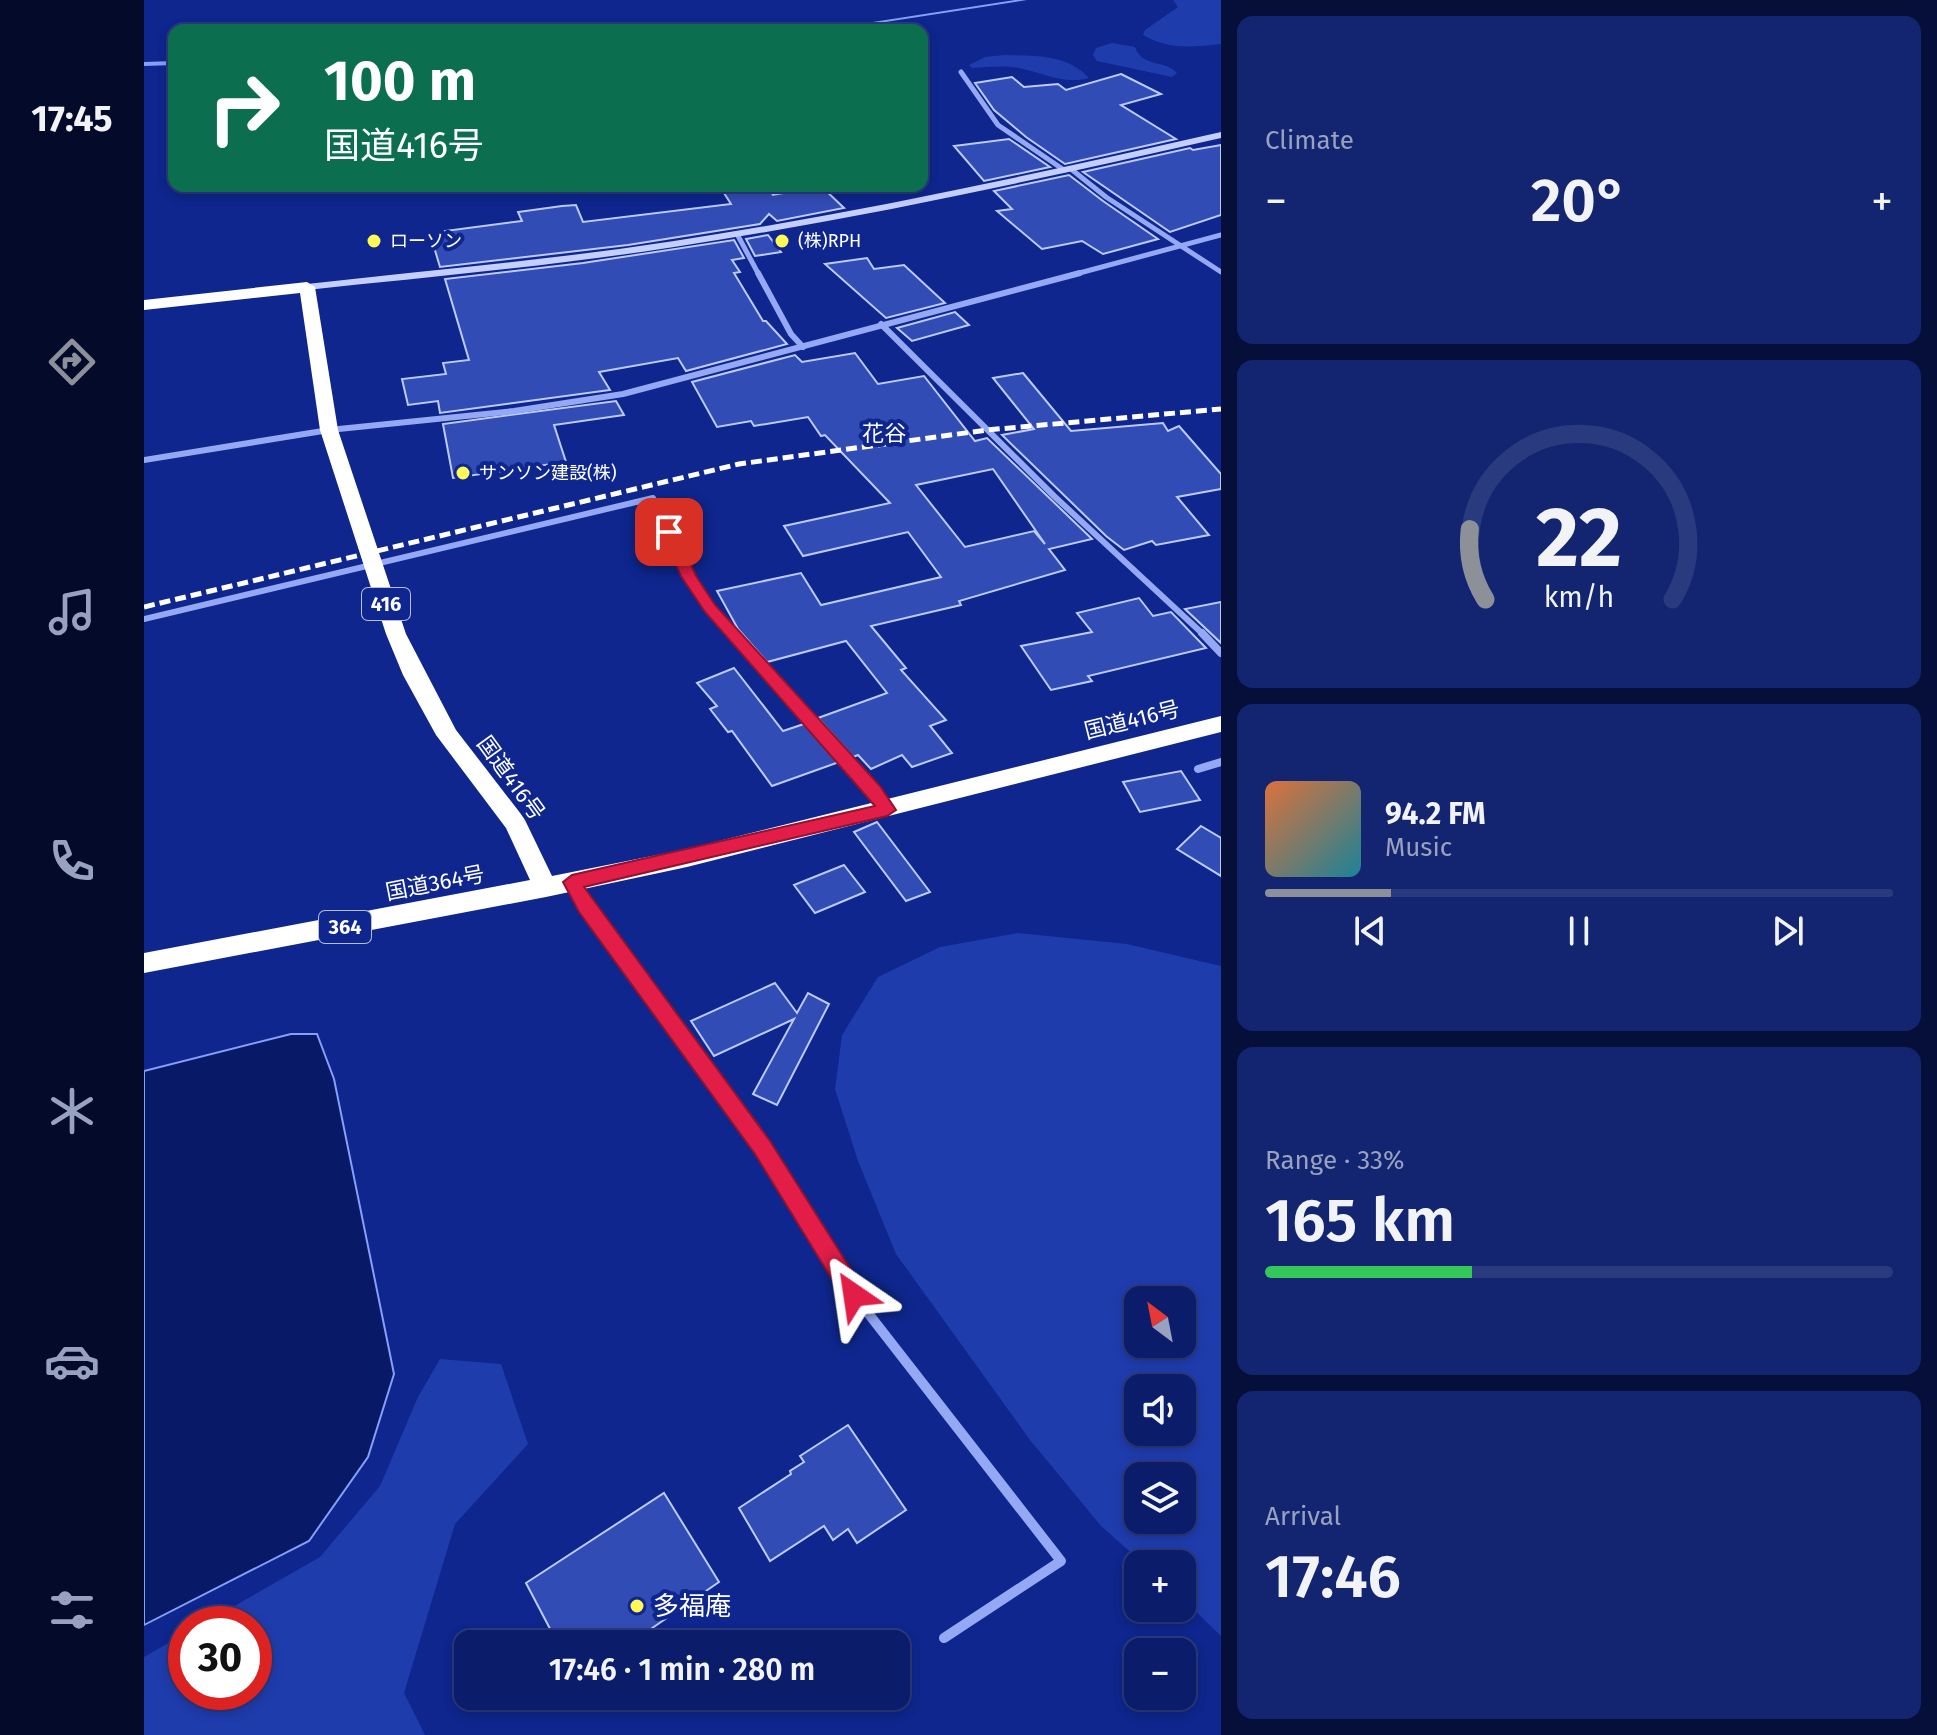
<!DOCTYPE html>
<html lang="en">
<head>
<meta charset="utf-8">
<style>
	body { margin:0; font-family:"Fira Sans","Noto Sans JP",sans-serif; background:#132570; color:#f1f3f6; height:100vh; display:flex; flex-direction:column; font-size:30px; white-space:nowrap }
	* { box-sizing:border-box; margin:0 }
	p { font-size:26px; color:#99a1c1 }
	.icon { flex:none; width:44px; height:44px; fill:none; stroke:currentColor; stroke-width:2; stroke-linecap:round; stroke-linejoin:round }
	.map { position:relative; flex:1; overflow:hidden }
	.sheet { display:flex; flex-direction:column; gap:16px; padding:16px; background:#060f3a; width:716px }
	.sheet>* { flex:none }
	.guide { position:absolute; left:24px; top:24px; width:760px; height:168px; border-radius:16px; box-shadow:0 4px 12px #0003,0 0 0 2px #2a3a7e; background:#0b6e4f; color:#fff; overflow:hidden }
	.needle { width:52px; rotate:328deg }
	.buttons { position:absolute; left:980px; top:1286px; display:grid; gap:16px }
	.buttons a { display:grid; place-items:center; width:72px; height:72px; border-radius:16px; background:#0a1c6a; box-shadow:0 4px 12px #0003,0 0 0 2px #2a3a7e; font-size:40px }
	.speed { position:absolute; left:24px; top:1606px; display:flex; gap:16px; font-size:40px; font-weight:700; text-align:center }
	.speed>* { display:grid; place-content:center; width:104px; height:104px; border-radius:50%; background:#0a1c6a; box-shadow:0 4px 12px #0003,0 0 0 2px #2a3a7e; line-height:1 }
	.speed .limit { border:12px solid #d22; background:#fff; color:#111 }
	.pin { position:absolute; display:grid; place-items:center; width:68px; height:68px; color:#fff; margin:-34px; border-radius:16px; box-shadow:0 4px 12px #0006 }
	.me { position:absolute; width:88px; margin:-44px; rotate:328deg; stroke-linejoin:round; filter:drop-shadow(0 0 6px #0008) }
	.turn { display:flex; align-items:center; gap:28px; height:168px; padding:0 24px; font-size:36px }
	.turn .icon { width:104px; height:104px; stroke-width:2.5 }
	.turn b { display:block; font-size:56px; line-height:68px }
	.big { font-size:60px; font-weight:600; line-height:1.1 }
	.sheet .widget { flex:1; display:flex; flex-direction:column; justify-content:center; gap:12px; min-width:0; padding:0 28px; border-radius:16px; background:#132570 }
	.sheet .dial { align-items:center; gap:0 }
	.dial svg { height:208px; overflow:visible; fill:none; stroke:#2a3a7e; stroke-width:7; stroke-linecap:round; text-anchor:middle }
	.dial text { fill:#f1f3f6; stroke:none }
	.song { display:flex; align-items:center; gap:24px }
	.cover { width:96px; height:96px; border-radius:12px; background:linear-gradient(135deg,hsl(20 70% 55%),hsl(190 70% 35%)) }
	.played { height:8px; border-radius:4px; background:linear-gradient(90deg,#8c9099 20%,#2a3a7e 20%) }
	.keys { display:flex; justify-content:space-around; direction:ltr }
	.heat { display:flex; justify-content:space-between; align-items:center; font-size:44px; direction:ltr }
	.charge { height:12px; border-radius:6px; background:linear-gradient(90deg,#34c759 33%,#2a3a7e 0) }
	.trip { position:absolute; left:310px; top:1630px; width:456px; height:80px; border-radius:16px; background:#0a1c6a; box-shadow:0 4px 12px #0003,0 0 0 2px #2a3a7e; font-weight:600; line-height:80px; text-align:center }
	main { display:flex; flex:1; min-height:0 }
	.dock { display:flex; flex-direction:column; width:144px; justify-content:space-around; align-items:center; background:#040b2a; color:#99a1c1 }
	.dock .icon { width:56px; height:56px }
	.dock .selected { color:#8c9099 }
	.dock b { font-size:36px; color:#f1f3f6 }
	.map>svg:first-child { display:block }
</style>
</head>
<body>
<main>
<nav class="dock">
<b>17:45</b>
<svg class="icon selected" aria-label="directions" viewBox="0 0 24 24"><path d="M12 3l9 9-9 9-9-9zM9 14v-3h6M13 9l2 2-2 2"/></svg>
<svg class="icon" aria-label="music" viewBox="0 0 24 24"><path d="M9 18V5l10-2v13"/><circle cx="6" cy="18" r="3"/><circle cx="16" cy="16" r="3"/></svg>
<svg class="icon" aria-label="phone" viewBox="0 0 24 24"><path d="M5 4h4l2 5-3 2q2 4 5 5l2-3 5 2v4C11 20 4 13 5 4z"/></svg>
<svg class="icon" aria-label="climate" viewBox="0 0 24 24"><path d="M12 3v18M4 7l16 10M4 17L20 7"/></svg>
<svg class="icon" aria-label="car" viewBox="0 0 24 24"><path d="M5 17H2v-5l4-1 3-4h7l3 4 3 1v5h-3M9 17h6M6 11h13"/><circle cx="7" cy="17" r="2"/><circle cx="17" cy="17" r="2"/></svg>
<svg class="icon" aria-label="filters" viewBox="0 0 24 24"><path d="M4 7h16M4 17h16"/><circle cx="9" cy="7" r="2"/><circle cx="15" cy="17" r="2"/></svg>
</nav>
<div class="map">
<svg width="1077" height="1735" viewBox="0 0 1077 1735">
	<rect width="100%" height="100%" fill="#0e268d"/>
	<!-- green -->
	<g fill="#1f3cad" fill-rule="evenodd">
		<path d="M 1029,0 L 1077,0 L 1077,44 C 1049,47 1024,50 999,35 L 1001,30 L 1034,7 Z"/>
		<path d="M 968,43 L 991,47 C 998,68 1021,59 1033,73 L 1028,77 L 953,61 L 949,55 L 952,48 Z"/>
		<path d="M 860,55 C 891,56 923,54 945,78 C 919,85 900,73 875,68 C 860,65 843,67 828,68 L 825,65 L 841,57 Z"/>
		<path d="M 874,933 L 983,944 L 1077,966 L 1077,1636 L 1038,1598 L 1038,1564 L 1000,1564 L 957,1526 L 886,1440 L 752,1254 L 714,1161 L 691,1089 L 698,1035 L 734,977 L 796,947 ZM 994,1300 L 1038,1300 L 1038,1344 L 994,1344 ZM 994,1388 L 1038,1388 L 1038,1432 L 994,1432 ZM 994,1476 L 1038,1476 L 1038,1520 L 994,1520 Z"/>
		<polygon points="296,1359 357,1364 384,1444 311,1524 260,1693 281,1735 0,1735 0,1657 42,1633 42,1692 110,1692 110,1624 59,1624 176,1557 236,1486 274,1397"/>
	</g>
	<!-- water -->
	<polygon fill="#081968" stroke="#869ff7" stroke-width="2" points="147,1034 173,1034 190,1079 250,1374 224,1457 165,1541 0,1625 0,1071"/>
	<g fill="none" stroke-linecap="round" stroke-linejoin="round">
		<!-- stream -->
		<g fill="#869ff7" fill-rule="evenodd">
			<polygon points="871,0 883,0 690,30 677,30"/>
			<polygon points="30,61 30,65 0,66 0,62"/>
		</g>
	</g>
	<!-- building -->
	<g fill="#324cb5" stroke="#bccafe" stroke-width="2" fill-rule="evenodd">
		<polygon points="977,74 1017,94 977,105 1032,139 921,164 882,137 850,110 831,83 868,77 880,87 914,84 922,90"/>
		<polygon points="865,139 906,167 840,181 810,146"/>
		<polygon points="1077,145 1077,215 1026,232 939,172 1046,148 1049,150"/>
		<polygon points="925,175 959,201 1014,239 959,254 938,241 898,249 853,211 868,209 850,191"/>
		<polygon points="582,186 624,188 629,195 677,186 700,208 633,221 625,214 616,224 484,245 296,267 287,237 303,235 301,231 378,221 374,212 418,206 432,205 439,222 587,204 580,193 586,193"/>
		<polygon points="624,235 637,252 611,256 602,239"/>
		<polygon points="590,240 600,258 588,260 596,272 590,273 619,321 622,321 643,344 542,371 534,358 455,372 466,390 296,413 294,401 264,405 258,379 302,374 299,363 325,360 301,279 439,263"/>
		<polygon points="723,258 730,269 760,265 801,303 742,318 681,264"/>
		<polygon points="811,312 825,325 768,341 753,328"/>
		<path d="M 711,353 L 734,384 L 780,376 L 831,441 L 843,438 L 948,539 L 905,549 L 921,570 L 815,601 L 817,605 L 727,626 L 762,668 L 757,670 L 802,720 L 786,726 L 808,753 L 768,767 L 758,755 L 727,769 L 714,755 L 709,757 L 674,718 L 743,693 L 702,641 L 623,662 L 594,629 L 573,591 L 657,573 L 677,605 L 797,577 L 764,532 L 659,556 L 640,526 L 746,503 L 681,435 L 677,436 L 664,417 L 610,426 L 607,421 L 573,427 L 548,382 L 651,355 L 658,362 ZM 849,469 L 901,544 L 890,531 L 821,547 L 772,485 Z"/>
		<polygon points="879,373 927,431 1019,423 1024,431 1035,426 1077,474 1077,489 1033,497 1065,535 1012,545 1008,541 980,550 962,536 858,435 890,429 849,378"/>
		<polygon points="472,401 480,415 410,425 422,462 309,478 299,424"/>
		<polygon points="995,598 1009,616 1027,612 1062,648 944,676 948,681 907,690 877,646 948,632 933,613"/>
		<polygon points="1077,602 1077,643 1041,609"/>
		<polygon points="590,668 639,731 660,724 695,762 628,786 588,731 584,732 566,709 573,706 553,683"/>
		<polygon points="1037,771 1056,800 996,812 979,782"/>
		<polygon points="733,822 786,892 762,901 710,832"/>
		<polygon points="1057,826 1077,838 1077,876 1033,849"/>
		<polygon points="700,865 721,892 671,913 650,885"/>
		<polygon points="631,983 653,1013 664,993 685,1004 633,1105 609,1094 650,1019 570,1056 547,1021"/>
		<polygon points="704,1425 762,1510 713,1543 704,1529 689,1540 680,1526 626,1561 595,1508 647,1474 646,1471 660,1462 656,1456"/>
		<polygon points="520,1493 575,1582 485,1644 414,1644 382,1583"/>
	</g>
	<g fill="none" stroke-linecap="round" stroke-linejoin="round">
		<!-- street-far3 -->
		<g stroke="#95a8f3" stroke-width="5">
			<polyline points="817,72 854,125 920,170"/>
			<polyline points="927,169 962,197 1077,272"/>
			<polyline points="593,234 615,275"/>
			<polyline points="928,275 1077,235"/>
		</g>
		<!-- street-far2 -->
		<g stroke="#95a8f3" stroke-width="6">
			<polyline points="614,273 647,334 659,347"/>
			<polyline points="737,324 910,496 1060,635"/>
			<polyline points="0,460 185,430 370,411 479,394 936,273"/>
			<path d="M 0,619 L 509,498 C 534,554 549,589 590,635"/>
		</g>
		<!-- street-far1 -->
		<g stroke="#95a8f3" stroke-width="8">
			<polyline points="588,633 730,791 742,809"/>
			<polyline points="1058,633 1077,653"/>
			<polyline points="1054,769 1077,762"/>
			<polyline points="429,883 442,907 590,1110"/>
		</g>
		<!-- street -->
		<polyline stroke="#95a8f3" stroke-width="10" points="589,1108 618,1148 710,1295 917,1561 800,1638"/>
		<!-- secondary -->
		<path fill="#c4cffd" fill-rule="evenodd" d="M 1077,132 L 1077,138 C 896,179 714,219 530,247 C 408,266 285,277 163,290 L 158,287 L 163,284 C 285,270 408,260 530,241 C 714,213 896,173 1077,132 Z"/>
		<!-- highway -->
		<polygon fill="#fff" fill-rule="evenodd" points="163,282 171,287 194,430 262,634 312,730 380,818 408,876 543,849 1077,716 1077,732 543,867 402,897 0,973 0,953 386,880 362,828 292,735 259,675 242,634 176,430 156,293 0,310 0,300"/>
		<!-- rail -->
		<polyline stroke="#fff" stroke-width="5" stroke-dasharray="11 5" stroke-linecap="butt" points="0,607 595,464 843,430 1077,409"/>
	</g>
	<!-- route -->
	<polygon fill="#e11d48" stroke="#92132f" stroke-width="2" points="525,527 533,532 552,576 571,605 736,786 752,810 743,816 440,887 626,1141 718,1287 721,1295 718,1302 710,1305 702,1302 611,1154 435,912 419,882 428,875 731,806 561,612 537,576 518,532"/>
	<!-- markers -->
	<g fill="#fff857" stroke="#0e268d" stroke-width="3">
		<circle cx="230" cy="241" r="8"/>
		<circle cx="638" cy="241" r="8"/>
		<circle cx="319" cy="473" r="8"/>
		<circle cx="493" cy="1606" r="8"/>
	</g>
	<g text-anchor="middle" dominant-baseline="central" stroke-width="8" stroke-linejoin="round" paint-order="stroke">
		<!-- far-poi labels -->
		<g font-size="18" fill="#fff" stroke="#0e268d" text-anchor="start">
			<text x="246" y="241">ローソン</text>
			<text x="654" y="241">(株)RPH</text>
			<text x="335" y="473">サンソン建設(株)</text>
		</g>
		<!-- shield labels -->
		<g fill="#0e268d" stroke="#b7bedd" stroke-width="2">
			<rect x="218" y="588" width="48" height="32" rx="6"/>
			<rect x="175" y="911" width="52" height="32" rx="6"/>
		</g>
		<g font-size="20" font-weight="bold" fill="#fff">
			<text x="242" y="604">416</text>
			<text x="201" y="927">364</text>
		</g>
		<!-- far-quarter labels -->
		<g font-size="22" fill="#fff" stroke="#0e268d">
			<text x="740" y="433">花谷</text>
		</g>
		<!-- street labels -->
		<g font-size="22" fill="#fff" stroke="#0e268d">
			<text transform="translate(988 720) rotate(-14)">国道416号</text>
			<text transform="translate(367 778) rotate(54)">国道416号</text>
			<text transform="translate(291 883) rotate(-11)">国道364号</text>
		</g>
		<!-- near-poi labels -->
		<g font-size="26" fill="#fff" stroke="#0e268d" text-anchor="start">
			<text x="509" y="1606">多福庵</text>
		</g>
	</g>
</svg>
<div class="buttons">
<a><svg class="needle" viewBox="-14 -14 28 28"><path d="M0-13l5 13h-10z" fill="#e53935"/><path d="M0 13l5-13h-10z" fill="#99a1c1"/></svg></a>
<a><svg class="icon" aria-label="sound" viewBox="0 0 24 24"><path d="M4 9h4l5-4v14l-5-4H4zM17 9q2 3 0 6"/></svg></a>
<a><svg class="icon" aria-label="layers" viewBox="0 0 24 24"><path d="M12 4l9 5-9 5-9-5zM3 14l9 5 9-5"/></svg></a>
<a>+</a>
<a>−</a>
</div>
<div class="speed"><div class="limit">30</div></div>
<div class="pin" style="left:525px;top:532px;background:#d93025"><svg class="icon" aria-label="arrive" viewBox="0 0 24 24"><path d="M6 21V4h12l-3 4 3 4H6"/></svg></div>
<svg class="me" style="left:710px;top:1295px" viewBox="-20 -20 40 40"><path d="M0-17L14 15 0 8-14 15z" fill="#e11d48" stroke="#fff" stroke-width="4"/></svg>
<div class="trip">17:46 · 1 min · 280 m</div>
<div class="guide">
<div class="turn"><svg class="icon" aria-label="right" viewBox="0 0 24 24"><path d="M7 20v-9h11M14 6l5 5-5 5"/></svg><div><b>100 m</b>国道416号</div></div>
</div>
</div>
<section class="sheet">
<div class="widget"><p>Climate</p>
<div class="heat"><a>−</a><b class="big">20°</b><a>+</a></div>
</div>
<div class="widget dial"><svg viewBox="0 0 100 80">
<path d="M14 69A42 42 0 1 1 86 69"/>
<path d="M14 69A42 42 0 0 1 8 42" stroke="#8c9099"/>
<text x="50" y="56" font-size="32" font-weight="700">22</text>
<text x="50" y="72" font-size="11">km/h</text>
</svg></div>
<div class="widget">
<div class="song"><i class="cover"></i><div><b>94.2 FM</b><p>Music</p></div></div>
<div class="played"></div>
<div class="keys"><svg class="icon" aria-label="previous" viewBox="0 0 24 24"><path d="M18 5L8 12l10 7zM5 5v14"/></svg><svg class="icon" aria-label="pause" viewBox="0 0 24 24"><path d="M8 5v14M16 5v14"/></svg><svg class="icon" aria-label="next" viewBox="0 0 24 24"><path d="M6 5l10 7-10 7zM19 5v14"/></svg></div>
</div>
<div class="widget"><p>Range · 33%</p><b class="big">165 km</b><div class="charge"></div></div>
<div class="widget"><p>Arrival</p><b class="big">17:46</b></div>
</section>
</main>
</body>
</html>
